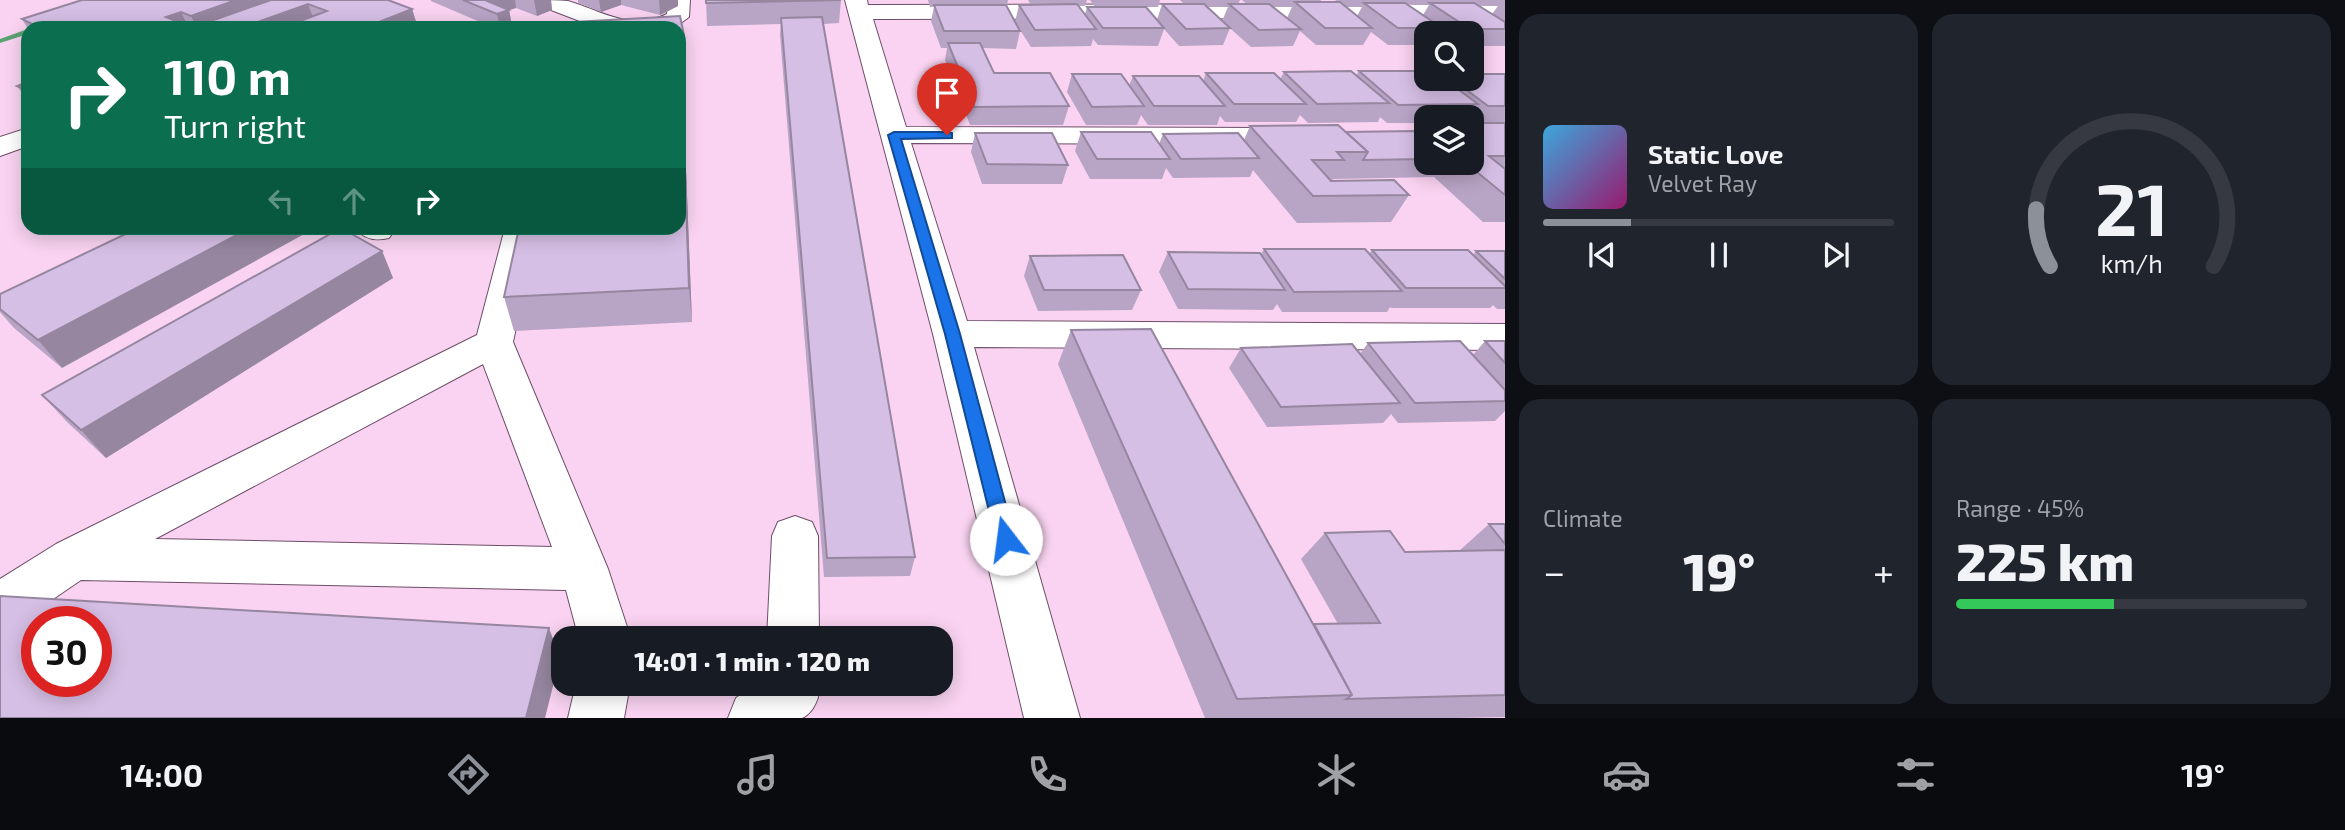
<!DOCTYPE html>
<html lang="en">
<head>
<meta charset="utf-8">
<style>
	body { margin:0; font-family:"Exo 2",sans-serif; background:#20242c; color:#f1f3f6; height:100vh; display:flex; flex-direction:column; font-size:26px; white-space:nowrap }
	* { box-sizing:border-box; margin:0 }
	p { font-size:23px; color:#9ea1a6 }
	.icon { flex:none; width:38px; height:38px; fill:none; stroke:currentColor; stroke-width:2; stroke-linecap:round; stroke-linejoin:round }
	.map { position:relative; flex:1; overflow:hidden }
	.panel { display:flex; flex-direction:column; gap:14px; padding:14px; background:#0d0f14; width:840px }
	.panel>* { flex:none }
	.guide { position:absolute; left:21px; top:21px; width:665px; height:214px; border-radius:21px; box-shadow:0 4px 18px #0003; background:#0b6e4f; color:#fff; overflow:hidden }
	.fabs { position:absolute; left:1414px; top:21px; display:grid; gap:14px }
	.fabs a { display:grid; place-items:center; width:70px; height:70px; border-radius:14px; background:#171b24; box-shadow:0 4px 18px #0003; font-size:35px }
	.speed { position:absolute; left:21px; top:606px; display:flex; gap:14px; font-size:35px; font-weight:700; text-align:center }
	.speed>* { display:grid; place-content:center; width:91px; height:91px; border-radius:50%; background:#171b24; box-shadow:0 4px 18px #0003; line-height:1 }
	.speed .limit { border:10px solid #d22; background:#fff; color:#111 }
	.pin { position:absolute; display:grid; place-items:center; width:60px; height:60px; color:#fff; margin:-72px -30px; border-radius:50% 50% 50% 0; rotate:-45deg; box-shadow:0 0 7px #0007 }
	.pin .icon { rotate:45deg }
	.me { position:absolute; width:77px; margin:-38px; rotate:345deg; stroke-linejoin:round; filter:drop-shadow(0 0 5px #0008) }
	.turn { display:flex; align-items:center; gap:24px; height:147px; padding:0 28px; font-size:32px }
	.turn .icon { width:91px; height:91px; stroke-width:2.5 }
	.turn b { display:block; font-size:49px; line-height:60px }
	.lanes { display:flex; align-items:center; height:66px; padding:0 28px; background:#0003; justify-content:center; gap:35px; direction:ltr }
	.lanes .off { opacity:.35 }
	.big { font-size:52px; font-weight:800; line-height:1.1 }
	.panel .widget { flex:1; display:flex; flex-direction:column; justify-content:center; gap:10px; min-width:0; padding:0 24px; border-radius:21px; background:#20242c }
	.panel .dial { align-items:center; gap:0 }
	.dial svg { height:182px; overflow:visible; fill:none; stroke:#363941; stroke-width:7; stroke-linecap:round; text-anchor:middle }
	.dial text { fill:#f1f3f6; stroke:none }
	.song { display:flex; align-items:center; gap:21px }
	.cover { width:84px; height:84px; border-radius:10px; background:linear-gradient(135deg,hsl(200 70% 55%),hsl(320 70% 35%)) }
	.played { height:7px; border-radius:4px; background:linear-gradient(90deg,#8c9099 25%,#363941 25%) }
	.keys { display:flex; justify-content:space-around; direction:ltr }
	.heat { display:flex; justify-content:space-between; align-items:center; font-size:38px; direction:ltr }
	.charge { height:10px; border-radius:5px; background:linear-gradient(90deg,#34c759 45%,#363941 0) }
	.panel .tiles { flex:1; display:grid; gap:14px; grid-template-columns:repeat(2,1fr) }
	.trip { position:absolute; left:551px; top:626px; width:402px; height:70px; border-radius:21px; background:#171b24; box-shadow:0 4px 18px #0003; font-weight:800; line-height:70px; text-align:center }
	.dock { display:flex; height:112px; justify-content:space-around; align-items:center; background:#090b0e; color:#9ea1a6 }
	.dock .icon { width:49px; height:49px }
	.dock .current { color:#8c9099 }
	.dock b { font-size:32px; color:#f1f3f6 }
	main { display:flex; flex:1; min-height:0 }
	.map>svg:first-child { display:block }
</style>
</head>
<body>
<main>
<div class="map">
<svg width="1505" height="718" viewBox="0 0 1505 718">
	<rect width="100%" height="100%" fill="#f9d3f1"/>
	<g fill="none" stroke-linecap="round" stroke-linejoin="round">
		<!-- stream -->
		<polygon fill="#5ba271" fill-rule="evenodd" points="25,30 28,30 28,34 0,43 0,39"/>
		<defs>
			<g id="minor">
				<path d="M 535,0 C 545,0 558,0 568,1 C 602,11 631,32 667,14 L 668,0 L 690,0 L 689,17 L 674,28 L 598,28 L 538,5 Z"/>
				<polygon points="845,0 867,0 868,5 1505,4 1505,18 873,19 906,127 1298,128 1308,130 1312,136 1308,142 1298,144 911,143 967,321 1505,324 1505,350 974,347 1080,718 1024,718 933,334"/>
				<polygon points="28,128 28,146 0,156 0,137"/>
				<path d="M 356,228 L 392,228 L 394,231 L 389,238 C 376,241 364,240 356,228 Z"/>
				<path d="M 505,228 L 537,228 L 513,342 L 608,569 L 631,639 L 579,639 L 566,590 L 81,580 L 18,623 L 0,630 L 0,579 L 56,544 L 477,335 ZM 483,364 L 552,547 L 155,539 Z"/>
				<polygon points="795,516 812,522 818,536 819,639 767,639 772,536 778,522"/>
				<polygon points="576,684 630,684 624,718 568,718"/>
				<path d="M 756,684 L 820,684 C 820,696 814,713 802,718 C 791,718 744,718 728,718 L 736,698 Z"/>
			</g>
		</defs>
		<!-- minor casing -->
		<use href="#minor" stroke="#6e4e69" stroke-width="2"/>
		<!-- minor -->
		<use href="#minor" fill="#fff" fill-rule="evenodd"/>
	</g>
	<!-- wall -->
	<g fill="#b8a4c5" fill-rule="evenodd">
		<polygon points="388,0 412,9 418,28 28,29 22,19"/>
		<polygon points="431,0 551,0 552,10 537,16 516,8 509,10 512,26 508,28 494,28 431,1"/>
		<polygon points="578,0 678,0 678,6 660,15 621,5 601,12 578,3"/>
		<polygon points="706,0 841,0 839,23 823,24 915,557 910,576 824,577 780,35 781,24 707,26"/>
		<polygon points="928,0 1008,0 1007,6 1020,31 1016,49 982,48 994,73 1069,106 1063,125 970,125 945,60 947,48 941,48 931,21 934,7 930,7"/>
		<path d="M 1028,0 L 1087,0 L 1085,6 L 1079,6 L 1085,14 L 1087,7 L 1095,7 L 1090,0 L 1160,0 L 1158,7 L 1146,7 L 1157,20 L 1162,4 L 1184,4 L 1180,0 L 1240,0 L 1238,4 L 1247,4 L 1242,0 L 1321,0 L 1320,2 L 1338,2 L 1335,0 L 1505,0 L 1505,46 L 1472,46 L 1472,33 L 1426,33 L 1426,45 L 1388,45 L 1371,32 L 1363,45 L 1316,45 L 1300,31 L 1293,46 L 1251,47 L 1222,21 L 1228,7 L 1208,7 L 1230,28 L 1223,45 L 1179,46 L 1164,29 L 1158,46 L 1098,45 L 1093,39 L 1091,46 L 1031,47 L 1015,22 L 1019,5 L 1031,5 ZM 1410,4 L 1411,5 L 1429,5 L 1423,15 L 1409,6 ZM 1479,6 L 1498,6 L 1492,14 ZM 1274,7 L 1292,7 L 1287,18 ZM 1345,7 L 1362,7 L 1357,16 Z"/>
		<polygon points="679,28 684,35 685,52 679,53"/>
		<polygon points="1359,71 1426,79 1472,79 1505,74 1505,222 1483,222 1434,177 1333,179 1332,181 1409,195 1391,222 1297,223 1253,170 1250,177 1173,178 1166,168 1162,179 1090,179 1075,151 1081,132 1159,144 1163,134 1244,140 1250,126 1346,132 1415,131 1420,124 1426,124 1426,163 1472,163 1473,123 1472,122 1472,117 1426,117 1426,123 1387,123 1380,117 1378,122 1308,123 1300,115 1296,122 1225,122 1220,116 1217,125 1148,125 1141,115 1137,125 1086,125 1067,92 1072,74 1129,86 1133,76 1203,81 1206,73 1280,79 1284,72 1356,76"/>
		<polygon points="28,82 28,101 17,86"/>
		<polygon points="975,133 1068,165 1062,184 982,184 971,152"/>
		<polygon points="685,145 692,322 514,331 504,297"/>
		<polygon points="1264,249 1369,254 1372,250 1473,255 1476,251 1505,251 1505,309 1497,309 1493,305 1490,308 1391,308 1390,307 1387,312 1282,312 1277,304 1273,310 1178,309 1159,272 1168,252 1261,254"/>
		<polygon points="382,251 393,278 106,458 68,423 42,395"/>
		<polygon points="1030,256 1141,290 1132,310 1038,311 1024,276"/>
		<polygon points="0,294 62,368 14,328 0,312"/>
		<polygon points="1071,330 1314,624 1338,624 1301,559 1325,533 1405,552 1459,551 1489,524 1505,524 1505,717 1456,718 1205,718 1058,364"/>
		<polygon points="1485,341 1505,341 1505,411 1495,421 1398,423 1391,414 1383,423 1267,427 1229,368 1241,348 1360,354 1368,343 1473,355"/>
	</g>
	<!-- shaded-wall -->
	<g fill="#9686a0">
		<polygon points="236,0 305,0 308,4 317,28 197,28 191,16"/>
		<polygon points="489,0 515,0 516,8 509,10 512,26 508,28 500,28 497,14 487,1"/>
		<polygon points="534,0 551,0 552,10 537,16"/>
		<polygon points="599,0 621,0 621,5 601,12"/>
		<polygon points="659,0 678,0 678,6 660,15"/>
		<polygon points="412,9 418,28 364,28"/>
		<polygon points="181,12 189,28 156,28 166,17"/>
		<polygon points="145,24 147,28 134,28"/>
		<polygon points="683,114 685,145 692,322 689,288"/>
		<polygon points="250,228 315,228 62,368 38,340"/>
		<polygon points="382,251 393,278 106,458 81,430"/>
		<polygon points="549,628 560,658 545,718 526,718"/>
	</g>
	<!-- building -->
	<g fill="#d6bfe5" stroke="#9686a0" stroke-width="2" fill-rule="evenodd">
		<polygon points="82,0 236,0 191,16 181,12 166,17 176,21 156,28 145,24 134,28 40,28 22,19"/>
		<polygon points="271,0 388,0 412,9 364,28 281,28 327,11 308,4 241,28 191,28"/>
		<polygon points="463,0 489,0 487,1 509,10 497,14"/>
		<polygon points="706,0 841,0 706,3"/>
		<polygon points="1295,2 1340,2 1372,28 1325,28"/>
		<polygon points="1364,3 1405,3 1442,28 1398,28"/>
		<polygon points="1430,3 1474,3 1505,22 1505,29 1470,29"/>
		<polygon points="1077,4 1096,29 1035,30 1019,5"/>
		<polygon points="1162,4 1204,4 1230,28 1186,29"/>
		<polygon points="1229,4 1269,4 1301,29 1259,30"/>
		<polygon points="934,5 1006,5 1020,31 944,31"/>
		<polygon points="1087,7 1146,7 1164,28 1103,28"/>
		<polygon points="680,16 684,35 679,35 679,28 574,28 574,22"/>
		<polygon points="822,17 915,557 827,558 781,18"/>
		<polygon points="948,43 980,43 994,73 1050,73 1069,106 974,107"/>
		<polygon points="1351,71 1389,103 1317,104 1284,72"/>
		<polygon points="1359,71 1426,71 1426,79 1444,79 1478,104 1398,105"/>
		<polygon points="1206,73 1274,73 1306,104 1234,104"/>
		<polygon points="1072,74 1121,74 1144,106 1092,107"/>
		<polygon points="1472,74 1505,74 1505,106 1488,106 1452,79 1472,79"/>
		<polygon points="1133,76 1199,76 1225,106 1154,106"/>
		<polygon points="28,82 28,91 17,86"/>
		<polygon points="679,114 683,114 689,288 504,297 519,228 679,228"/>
		<polygon points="1472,123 1505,123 1505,156 1489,156 1505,169 1505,195 1466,163 1472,163"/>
		<polygon points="1420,124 1426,124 1426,129"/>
		<polygon points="1338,125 1368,152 1337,152 1344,160 1312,160 1331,181 1394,180 1409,195 1313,196 1250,126"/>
		<polygon points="1415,131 1426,141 1426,159 1363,160 1368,152 1346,132"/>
		<polygon points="1081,132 1151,132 1170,159 1097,159"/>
		<polygon points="975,133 1052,133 1068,165 987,164"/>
		<polygon points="1238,133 1259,158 1181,159 1163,134"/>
		<polygon points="138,228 250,228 38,340 0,309 0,294"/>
		<polygon points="341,228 382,251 81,430 42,395"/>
		<polygon points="1264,249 1365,249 1402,291 1294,292"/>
		<polygon points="1372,250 1468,250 1505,286 1505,288 1406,288"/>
		<polygon points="1476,251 1505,251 1505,279"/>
		<polygon points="1168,252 1260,253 1285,290 1188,289"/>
		<polygon points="1123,255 1141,290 1044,290 1030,256"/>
		<polygon points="1151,329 1352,695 1237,699 1071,330"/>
		<polygon points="1460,341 1505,390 1505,401 1415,403 1368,343"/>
		<polygon points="1485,341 1505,341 1505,363"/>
		<polygon points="1352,344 1400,403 1281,407 1241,348"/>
		<polygon points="1489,524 1505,524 1505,544"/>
		<polygon points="1390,531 1405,552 1505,550 1505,695 1346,699 1352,695 1314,624 1380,623 1325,533"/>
		<path d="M 0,596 L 549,628 L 526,718 L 0,718 ZM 37,621 L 96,621 L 96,681 L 37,681 Z"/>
	</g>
	<!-- route -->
	<polygon fill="#1a73e8" stroke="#114b97" stroke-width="2" points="947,132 952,133 952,138 901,139 960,334 1015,539 1012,545 1006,547 999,545 996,539 945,334 888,135 894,132"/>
</svg>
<div class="fabs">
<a><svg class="icon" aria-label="search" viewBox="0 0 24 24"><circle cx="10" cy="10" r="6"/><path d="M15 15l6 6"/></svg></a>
<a><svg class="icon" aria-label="layers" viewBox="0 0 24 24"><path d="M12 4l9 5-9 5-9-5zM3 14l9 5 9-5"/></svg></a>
</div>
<div class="speed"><div class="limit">30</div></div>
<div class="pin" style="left:947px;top:135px;background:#d93025"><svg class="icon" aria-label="arrive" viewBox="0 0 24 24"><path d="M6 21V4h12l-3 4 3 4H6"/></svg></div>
<svg class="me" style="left:1006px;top:539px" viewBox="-20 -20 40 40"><circle r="19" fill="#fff"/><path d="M0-13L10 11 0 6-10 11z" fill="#1a73e8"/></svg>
<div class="trip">14:01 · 1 min · 120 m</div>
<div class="guide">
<div class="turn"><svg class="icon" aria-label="right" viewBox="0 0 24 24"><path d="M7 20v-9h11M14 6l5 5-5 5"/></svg><div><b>110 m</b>Turn right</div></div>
<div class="lanes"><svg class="icon off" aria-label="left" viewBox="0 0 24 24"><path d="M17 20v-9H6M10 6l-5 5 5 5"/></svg><svg class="icon off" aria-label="ahead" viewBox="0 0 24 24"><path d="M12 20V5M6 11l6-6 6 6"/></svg><svg class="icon" aria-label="right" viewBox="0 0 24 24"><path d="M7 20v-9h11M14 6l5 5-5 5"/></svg></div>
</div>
</div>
<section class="panel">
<div class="tiles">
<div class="widget">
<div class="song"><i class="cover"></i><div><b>Static Love</b><p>Velvet Ray</p></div></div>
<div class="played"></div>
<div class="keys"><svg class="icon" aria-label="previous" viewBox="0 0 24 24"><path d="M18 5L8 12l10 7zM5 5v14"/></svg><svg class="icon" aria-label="pause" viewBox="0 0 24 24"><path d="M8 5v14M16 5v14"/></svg><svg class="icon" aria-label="next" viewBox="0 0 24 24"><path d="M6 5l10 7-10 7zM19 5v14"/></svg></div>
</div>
<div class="widget dial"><svg viewBox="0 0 100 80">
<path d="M14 69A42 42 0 1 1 86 69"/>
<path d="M14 69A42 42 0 0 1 8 44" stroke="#8c9099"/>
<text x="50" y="56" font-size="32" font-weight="700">21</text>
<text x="50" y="72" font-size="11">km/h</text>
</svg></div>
<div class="widget"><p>Climate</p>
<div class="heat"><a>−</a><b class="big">19°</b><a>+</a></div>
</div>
<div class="widget"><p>Range · 45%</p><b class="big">225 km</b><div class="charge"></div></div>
</div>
</section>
</main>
<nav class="dock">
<b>14:00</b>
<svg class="icon current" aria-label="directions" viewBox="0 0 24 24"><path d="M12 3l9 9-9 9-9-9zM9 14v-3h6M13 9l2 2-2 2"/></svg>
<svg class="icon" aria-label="music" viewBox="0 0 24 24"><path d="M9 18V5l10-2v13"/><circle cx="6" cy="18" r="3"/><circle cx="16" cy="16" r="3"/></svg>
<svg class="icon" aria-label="phone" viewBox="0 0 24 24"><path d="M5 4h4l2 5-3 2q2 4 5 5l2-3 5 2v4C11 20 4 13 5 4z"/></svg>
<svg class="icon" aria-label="climate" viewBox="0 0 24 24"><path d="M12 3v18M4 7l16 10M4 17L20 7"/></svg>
<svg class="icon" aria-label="car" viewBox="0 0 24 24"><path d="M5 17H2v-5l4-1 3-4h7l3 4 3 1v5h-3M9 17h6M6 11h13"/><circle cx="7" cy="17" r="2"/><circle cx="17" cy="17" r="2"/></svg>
<svg class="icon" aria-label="filters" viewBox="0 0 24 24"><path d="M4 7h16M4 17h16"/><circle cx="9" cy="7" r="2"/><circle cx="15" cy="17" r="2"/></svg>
<b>19°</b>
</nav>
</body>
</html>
